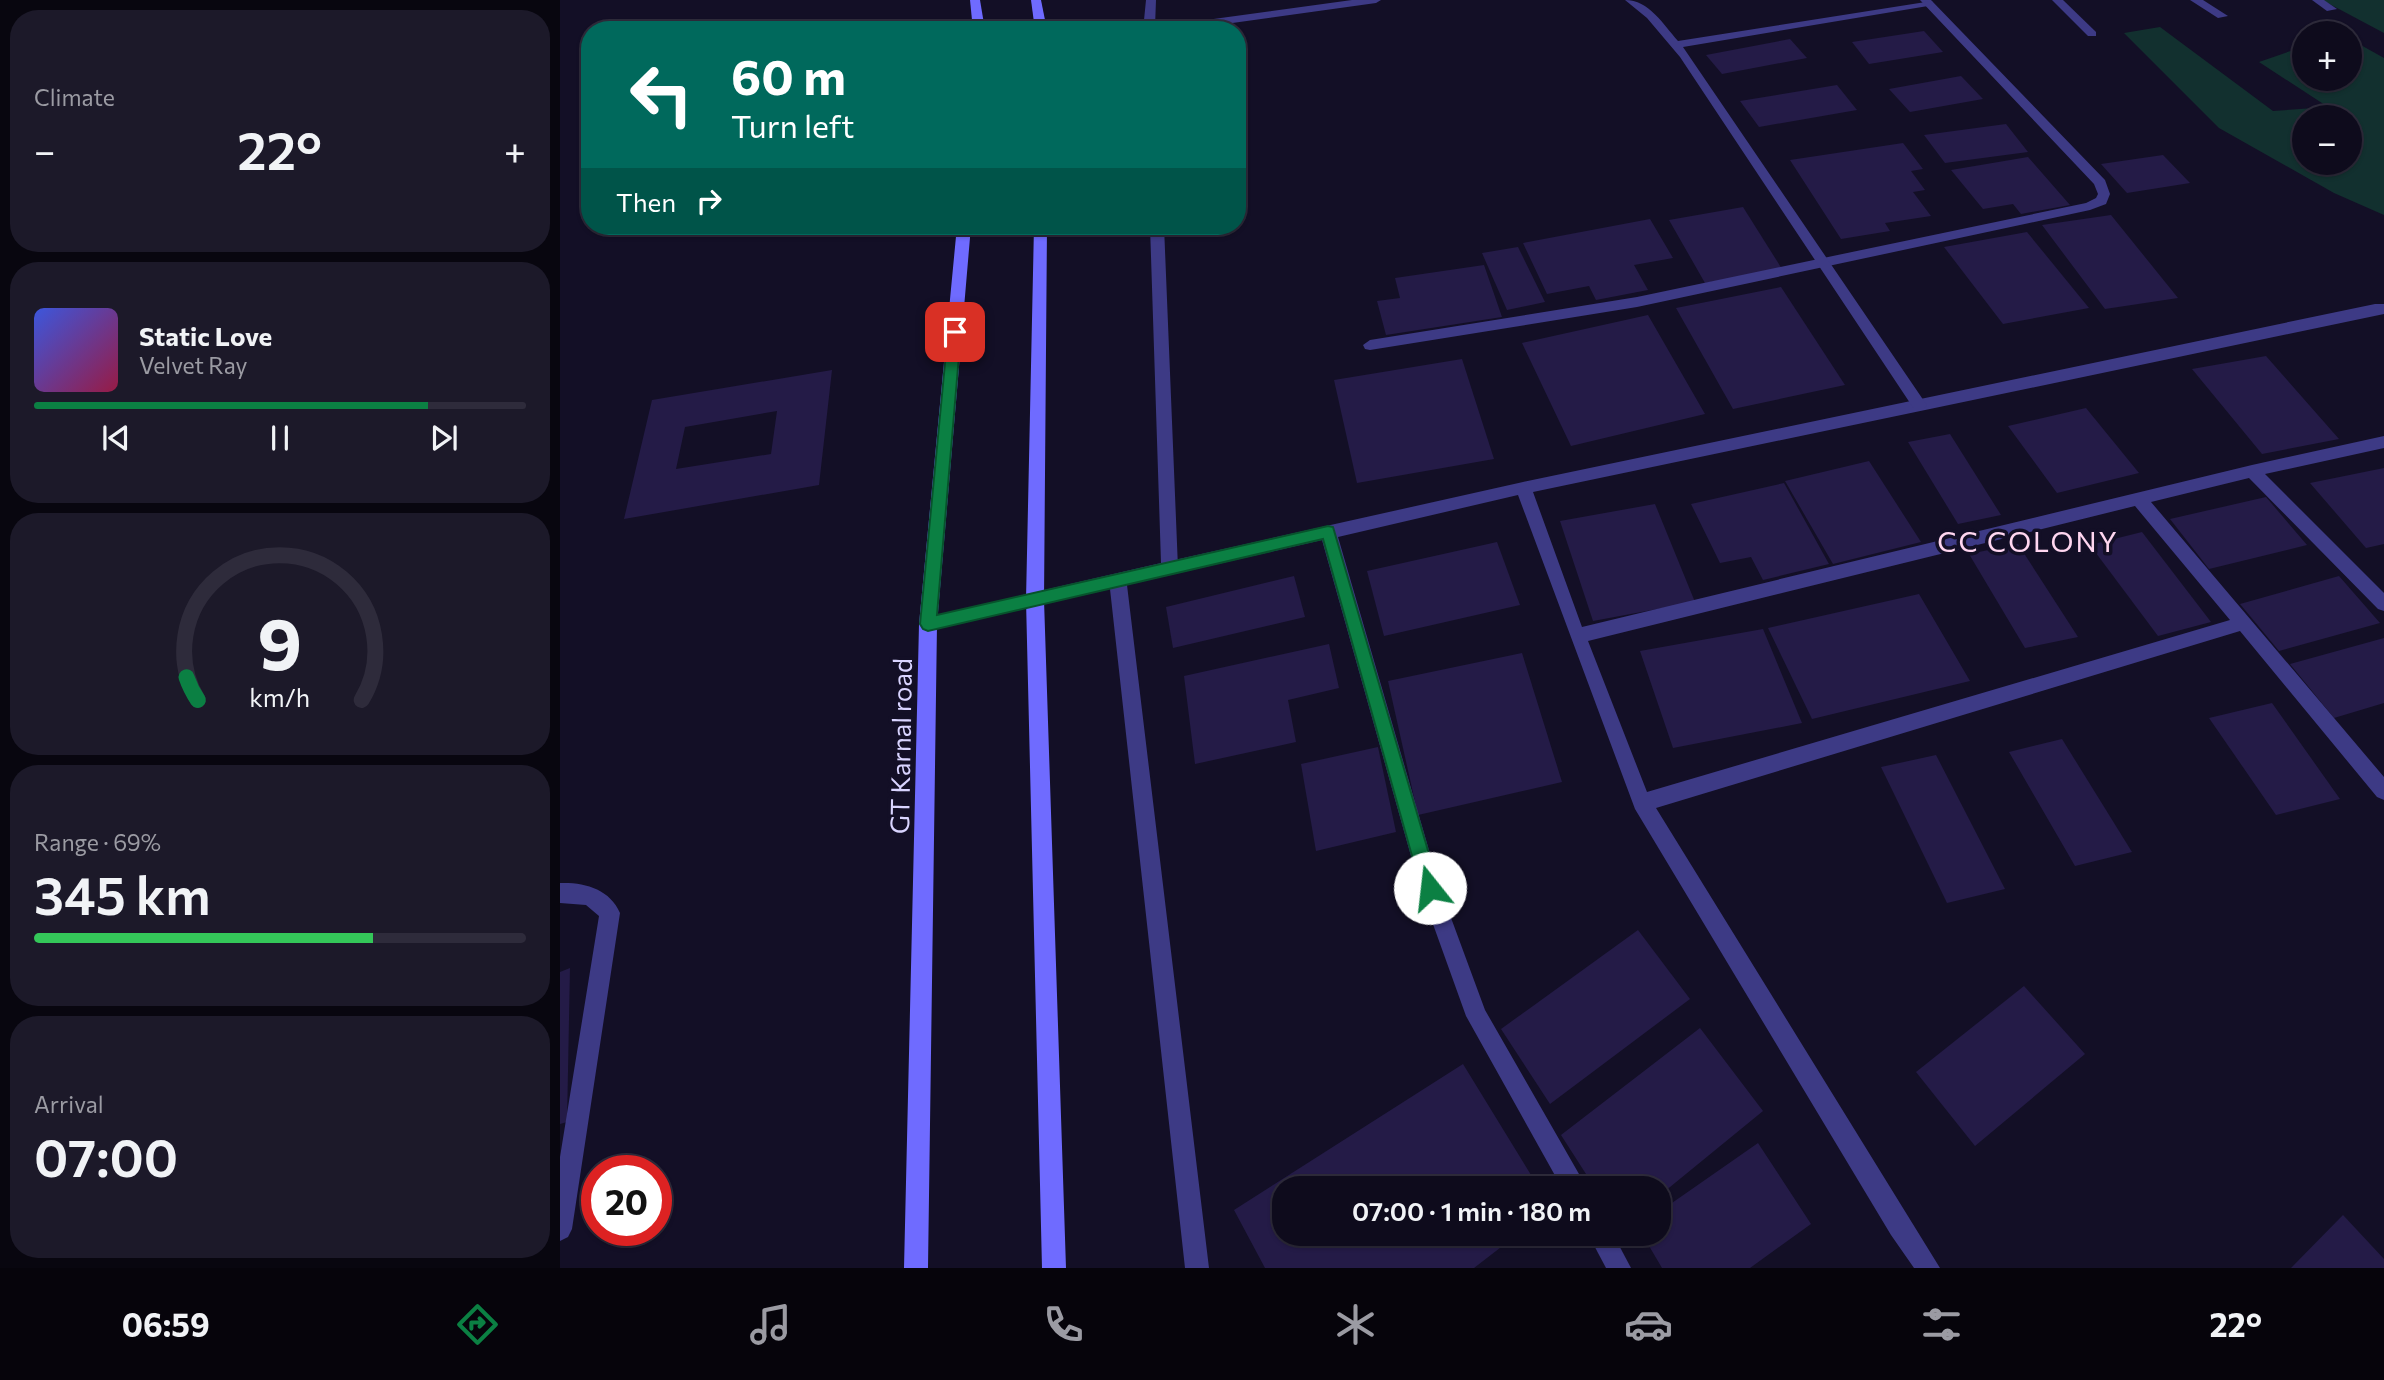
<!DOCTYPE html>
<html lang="en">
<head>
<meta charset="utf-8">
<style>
	body { margin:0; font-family:Commissioner,sans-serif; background:#1c1929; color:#f1f3f6; height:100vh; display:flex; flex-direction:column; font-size:26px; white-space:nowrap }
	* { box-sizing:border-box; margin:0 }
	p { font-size:23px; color:#9b9ba3 }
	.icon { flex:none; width:38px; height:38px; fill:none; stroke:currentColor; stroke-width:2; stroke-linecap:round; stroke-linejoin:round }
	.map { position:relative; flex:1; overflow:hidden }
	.panel { display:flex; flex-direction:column; gap:10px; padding:10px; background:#08060f; width:560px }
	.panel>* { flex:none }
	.top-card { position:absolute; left:21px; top:21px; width:665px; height:214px; border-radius:28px; box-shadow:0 2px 5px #0004,0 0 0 2px #2e2b3b; background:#00695c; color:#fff; overflow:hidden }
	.buttons { position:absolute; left:1732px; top:21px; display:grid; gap:14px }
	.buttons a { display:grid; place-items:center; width:70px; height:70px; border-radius:50%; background:#0e0b1c; box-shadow:0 2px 5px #0004,0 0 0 2px #2e2b3b; font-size:35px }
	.speed { position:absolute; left:21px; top:1155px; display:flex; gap:14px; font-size:35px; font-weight:700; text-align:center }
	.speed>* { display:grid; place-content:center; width:91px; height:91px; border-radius:50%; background:#0e0b1c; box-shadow:0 2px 5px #0004,0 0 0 2px #2e2b3b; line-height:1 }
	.speed .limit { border:10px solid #d22; background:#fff; color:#111 }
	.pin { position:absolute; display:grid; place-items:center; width:60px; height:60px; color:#fff; margin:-30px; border-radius:14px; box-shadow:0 4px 10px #0006 }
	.me { position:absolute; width:77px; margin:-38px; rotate:344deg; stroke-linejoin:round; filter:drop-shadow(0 0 5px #0008) }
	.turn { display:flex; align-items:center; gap:24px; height:147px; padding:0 35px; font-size:32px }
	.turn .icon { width:91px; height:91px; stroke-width:2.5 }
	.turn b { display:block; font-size:49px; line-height:60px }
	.then { display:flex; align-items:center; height:66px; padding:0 35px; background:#0003; gap:14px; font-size:26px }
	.big { font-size:52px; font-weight:600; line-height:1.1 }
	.panel .widget { flex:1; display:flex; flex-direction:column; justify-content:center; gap:10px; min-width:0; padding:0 24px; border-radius:28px; background:#1c1929 }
	.panel .dial { align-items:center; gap:0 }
	.dial svg { height:182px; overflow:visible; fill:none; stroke:#2e2b3b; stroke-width:7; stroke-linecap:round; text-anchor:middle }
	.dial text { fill:#f1f3f6; stroke:none }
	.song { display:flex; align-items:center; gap:21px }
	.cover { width:84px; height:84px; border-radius:10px; background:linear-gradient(135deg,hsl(230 70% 55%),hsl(340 70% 35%)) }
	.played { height:7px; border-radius:4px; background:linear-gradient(90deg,#0b8043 80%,#2e2b3b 80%) }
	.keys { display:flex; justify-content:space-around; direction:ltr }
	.heat { display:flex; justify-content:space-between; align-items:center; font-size:38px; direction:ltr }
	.charge { height:10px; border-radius:5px; background:linear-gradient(90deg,#34c759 69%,#2e2b3b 0) }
	.trip { position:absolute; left:712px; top:1176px; width:399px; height:70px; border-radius:28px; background:#0e0b1c; box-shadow:0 2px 5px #0004,0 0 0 2px #2e2b3b; font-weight:600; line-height:70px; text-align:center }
	.tabs { display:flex; height:112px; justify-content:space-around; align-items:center; background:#06040b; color:#9b9ba3 }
	.tabs .icon { width:49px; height:49px }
	.tabs .active { color:#0b8043 }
	.tabs b { font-size:32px; color:#f1f3f6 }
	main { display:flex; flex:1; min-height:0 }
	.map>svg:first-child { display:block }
</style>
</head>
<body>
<main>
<section class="panel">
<div class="widget"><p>Climate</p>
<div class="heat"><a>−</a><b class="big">22°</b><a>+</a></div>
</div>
<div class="widget">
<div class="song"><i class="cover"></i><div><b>Static Love</b><p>Velvet Ray</p></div></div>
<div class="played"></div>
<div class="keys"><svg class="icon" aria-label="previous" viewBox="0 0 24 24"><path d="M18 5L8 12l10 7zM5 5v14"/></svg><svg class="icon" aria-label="pause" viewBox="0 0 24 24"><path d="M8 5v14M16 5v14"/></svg><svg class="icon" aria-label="next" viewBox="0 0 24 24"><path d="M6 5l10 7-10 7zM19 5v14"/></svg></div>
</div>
<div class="widget dial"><svg viewBox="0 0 100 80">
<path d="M14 69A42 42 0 1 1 86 69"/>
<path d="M14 69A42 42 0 0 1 9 59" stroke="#0b8043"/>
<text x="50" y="56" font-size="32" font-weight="700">9</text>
<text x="50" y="72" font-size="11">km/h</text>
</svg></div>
<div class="widget"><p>Range · 69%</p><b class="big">345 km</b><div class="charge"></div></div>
<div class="widget"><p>Arrival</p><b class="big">07:00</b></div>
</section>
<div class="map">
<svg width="1824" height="1268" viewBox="0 0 1824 1268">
	<rect width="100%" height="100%" fill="#130f26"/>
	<!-- green -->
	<g fill="#12302f" fill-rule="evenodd">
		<polygon points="1762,0 1824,0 1824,33"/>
		<path d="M 1600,27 L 1713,111 L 1768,107 L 1699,62 L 1745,46 L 1745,79 L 1790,79 L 1790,39 L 1824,58 L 1824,215 L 1774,193 L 1659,128 L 1564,33 ZM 1745,117 L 1790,117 L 1790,163 L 1745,163 Z"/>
	</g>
	<!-- building -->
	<g fill="#241b47" fill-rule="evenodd">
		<polygon points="1364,31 1383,52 1309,64 1292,42"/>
		<polygon points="1230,39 1247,58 1162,74 1146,55"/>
		<polygon points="1401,76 1423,99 1350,112 1329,89"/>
		<polygon points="1277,85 1297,110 1199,127 1180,101"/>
		<polygon points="1446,124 1468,152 1385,163 1364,135"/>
		<polygon points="1343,143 1363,169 1351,171 1365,190 1353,192 1371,216 1325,223 1330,231 1281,239 1230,160"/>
		<polygon points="1603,155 1630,183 1567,193 1541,164"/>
		<polygon points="1468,157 1510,205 1461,214 1453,204 1423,209 1391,170"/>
		<polygon points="1183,207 1222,269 1145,283 1109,220"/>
		<polygon points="1551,215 1618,298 1545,309 1482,225"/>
		<polygon points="1090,219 1113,258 1074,265 1088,290 1036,300 1029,286 987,294 963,243"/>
		<polygon points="1467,232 1529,308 1443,324 1384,247"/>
		<polygon points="958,247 985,302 947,310 922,253"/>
		<polygon points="924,265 942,317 826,335 817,301 840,298 835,278"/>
		<polygon points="1221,287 1285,385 1173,409 1116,308"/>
		<polygon points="1088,315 1145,414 1011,446 962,343"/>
		<polygon points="1706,356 1779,439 1702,454 1632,369"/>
		<polygon points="902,359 934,459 797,483 774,380"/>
		<path d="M 272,370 L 259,485 L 64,519 L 92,400 ZM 217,411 L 211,454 L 116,469 L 125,427 Z"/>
		<polygon points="1526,408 1579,473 1497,493 1448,426"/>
		<polygon points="1390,434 1441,515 1398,524 1348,442"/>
		<polygon points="1309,461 1361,542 1273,564 1225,481"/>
		<polygon points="1824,468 1824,544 1806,548 1750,483"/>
		<polygon points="1224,483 1269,564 1203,580 1191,557 1160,563 1131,504"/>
		<polygon points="1706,497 1747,545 1649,569 1610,519"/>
		<polygon points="1095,504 1135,602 1033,621 1000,521"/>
		<polygon points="1582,532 1651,622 1598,636 1530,545"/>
		<polygon points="937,542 960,605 824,636 807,571"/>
		<polygon points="1458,544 1518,637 1465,648 1409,554"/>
		<polygon points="734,576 745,617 613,648 606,607"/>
		<polygon points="1779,576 1820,623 1719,651 1680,604"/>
		<polygon points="1359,594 1410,681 1252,719 1208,628"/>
		<polygon points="1203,629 1242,723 1113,748 1080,651"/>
		<polygon points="1824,638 1824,703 1774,718 1730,664"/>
		<polygon points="769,644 779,688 728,700 736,742 635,764 624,676"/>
		<polygon points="962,653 1002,782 858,815 828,681"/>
		<polygon points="1712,703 1780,799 1716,815 1649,718"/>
		<polygon points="1502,739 1572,852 1515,866 1449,752"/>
		<polygon points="818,747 836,832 756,851 741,764"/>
		<polygon points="1376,755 1445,889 1387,903 1321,767"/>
		<polygon points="1078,930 1130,999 990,1104 941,1029"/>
		<polygon points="10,968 7,1122 0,1124 0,972"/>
		<polygon points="1464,986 1525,1054 1415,1146 1356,1072"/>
		<polygon points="1140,1028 1203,1111 1099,1196 1099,1188 1035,1188 1001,1135"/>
		<polygon points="903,1064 979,1188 724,1188 724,1234 958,1234 914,1268 705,1268 674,1210"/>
		<polygon points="1198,1143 1251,1224 1190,1268 1102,1268 1082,1234 1099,1234 1099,1212"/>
		<polygon points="1783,1215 1824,1259 1824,1268 1731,1268"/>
	</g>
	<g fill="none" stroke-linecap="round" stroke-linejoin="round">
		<!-- service -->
		<g fill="#3d3a85" fill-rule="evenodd">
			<polygon points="1360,0 1371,0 1545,180 1550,194 1546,204 1530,210 1077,307 810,350 805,349 803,345 810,340 1077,297 1526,203 1536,198 1538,194 1534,184"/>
			<path d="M 1815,304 L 1824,304 L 1824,314 L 973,492 L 1022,627 L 1692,465 L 1824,436 L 1824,448 L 1705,474 L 1824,593 L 1824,611 L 1818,609 L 1689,478 L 1591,502 L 1824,777 L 1824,800 L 1817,797 L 1680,631 L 1096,808 L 1380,1268 L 1354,1268 L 1331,1235 L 1075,809 L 958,495 L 778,537 L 880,888 L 925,1010 L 1027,1188 L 1002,1188 L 906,1016 L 860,888 L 762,540 L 610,575 L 604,573 L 602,568 L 604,563 L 610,561 L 963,482 ZM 1575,506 L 1670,620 L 1087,792 L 1028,641 Z"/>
			<polygon points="1028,1234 1053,1234 1071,1268 1046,1268"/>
		</g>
		<!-- minor -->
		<g fill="#3d3a85" fill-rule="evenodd">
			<polygon points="586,0 596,0 595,27 792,0 821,0 816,3 622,30 583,30"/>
			<path d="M 1065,0 C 1089,0 1103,24 1118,41 L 1372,1 L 1373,3 L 1368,6 L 1123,47 L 1364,401 L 1367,405 L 1364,409 L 1354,409 L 1120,57 L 1087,18 Z"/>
			<polygon points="1492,0 1503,0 1536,32 1536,36 1528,36"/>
			<polygon points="1630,0 1643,0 1668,16 1658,18"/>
			<polygon points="1752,0 1764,0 1777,9 1767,11"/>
			<polygon points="590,226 604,226 618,568 616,573 610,575 567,585 649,1268 625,1268 550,589 368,631 362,629 359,624 362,619 368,617 601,563"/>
			<path d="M 0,883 C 24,882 50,889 60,913 L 12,1229 L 8,1237 L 0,1241 L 0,1157 L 39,916 L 26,905 L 0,903 Z"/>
		</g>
		<!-- secondary -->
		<g fill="#6f6bff" fill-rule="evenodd">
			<polygon points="410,0 420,0 425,30 413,30"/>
			<polygon points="471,0 481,0 487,30 475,30"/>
			<polygon points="397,226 411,226 377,624 368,1268 344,1268 359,624"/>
			<polygon points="474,226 487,226 484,600 506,1268 482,1268 466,600"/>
		</g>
	</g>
	<!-- route -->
	<polygon fill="#0b8043" stroke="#07532c" stroke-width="2" points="395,327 401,332 377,615 768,526 773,527 879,888 877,894 870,897 864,894 861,888 763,539 368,631 363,629 360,624 388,332"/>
	<g text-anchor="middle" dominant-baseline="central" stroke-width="7" stroke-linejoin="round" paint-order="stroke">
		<!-- street labels -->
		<g font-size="26" fill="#d9d4ff" stroke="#130f26">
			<text transform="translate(340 746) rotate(-89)">GT Karnal road</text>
		</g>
		<!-- neighbourhood labels -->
		<g font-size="28" letter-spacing="2" fill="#ffd6f0" stroke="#130f26">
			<text x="1468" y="541">CC COLONY</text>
		</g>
	</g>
</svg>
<div class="buttons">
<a>+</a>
<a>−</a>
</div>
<div class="speed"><div class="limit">20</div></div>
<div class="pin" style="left:395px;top:332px;background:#d93025"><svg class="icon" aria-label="arrive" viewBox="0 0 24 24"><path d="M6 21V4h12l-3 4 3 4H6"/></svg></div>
<svg class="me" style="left:870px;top:888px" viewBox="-20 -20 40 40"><circle r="19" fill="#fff"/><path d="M0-13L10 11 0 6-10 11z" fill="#0b8043"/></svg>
<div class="trip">07:00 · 1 min · 180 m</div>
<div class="top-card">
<div class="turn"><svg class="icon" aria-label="left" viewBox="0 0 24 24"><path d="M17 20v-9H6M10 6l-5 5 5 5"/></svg><div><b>60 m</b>Turn left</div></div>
<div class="then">Then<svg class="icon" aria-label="right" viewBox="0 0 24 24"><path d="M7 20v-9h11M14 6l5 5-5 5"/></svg></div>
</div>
</div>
</main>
<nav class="tabs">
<b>06:59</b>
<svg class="icon active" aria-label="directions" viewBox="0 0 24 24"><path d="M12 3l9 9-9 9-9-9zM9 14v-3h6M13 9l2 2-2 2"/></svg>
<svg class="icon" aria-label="music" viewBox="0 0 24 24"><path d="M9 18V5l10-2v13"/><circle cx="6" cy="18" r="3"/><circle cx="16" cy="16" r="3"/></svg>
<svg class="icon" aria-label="phone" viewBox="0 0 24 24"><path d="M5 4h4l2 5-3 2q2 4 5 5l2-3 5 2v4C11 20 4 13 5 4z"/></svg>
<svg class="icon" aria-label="climate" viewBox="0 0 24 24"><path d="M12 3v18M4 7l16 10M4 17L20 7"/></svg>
<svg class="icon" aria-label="car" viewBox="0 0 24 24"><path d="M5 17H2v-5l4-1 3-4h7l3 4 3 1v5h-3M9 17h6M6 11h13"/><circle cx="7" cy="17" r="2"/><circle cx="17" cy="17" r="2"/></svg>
<svg class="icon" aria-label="filters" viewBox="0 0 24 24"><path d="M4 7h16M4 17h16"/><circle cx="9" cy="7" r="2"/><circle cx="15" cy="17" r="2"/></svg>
<b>22°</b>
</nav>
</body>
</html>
